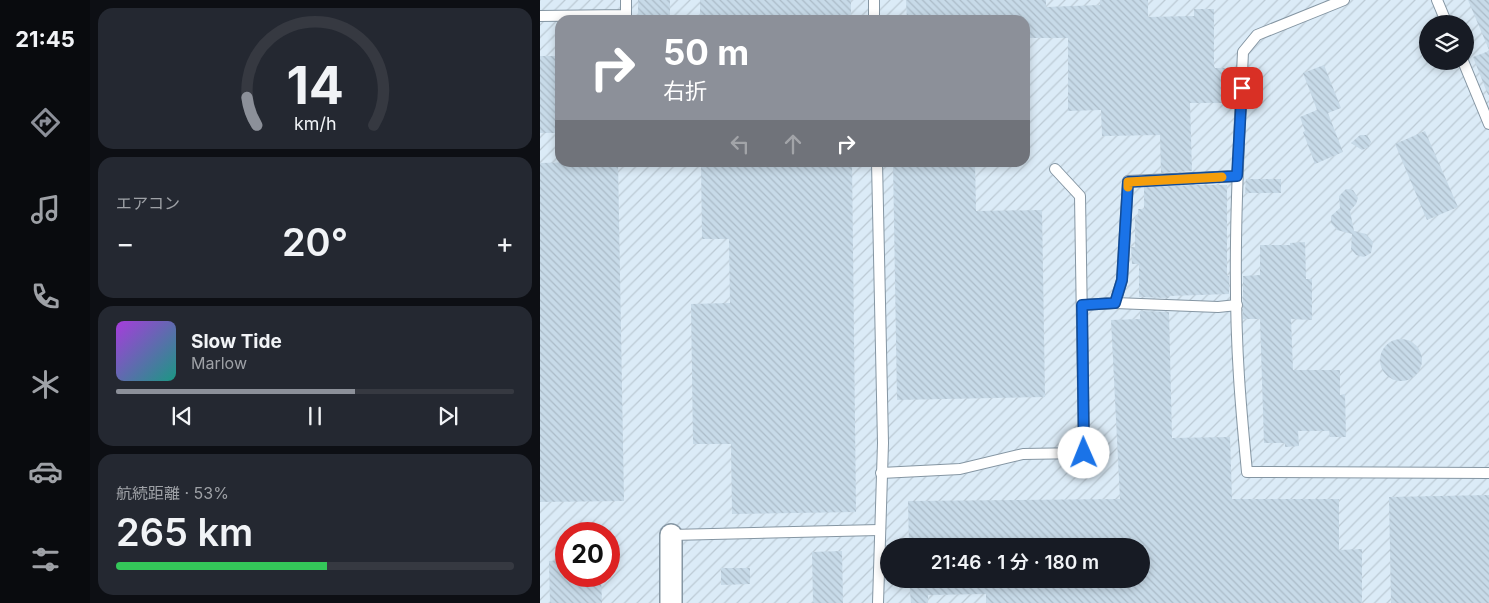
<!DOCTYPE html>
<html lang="ja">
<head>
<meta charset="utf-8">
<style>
	body { margin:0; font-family:Inter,"Noto Sans JP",sans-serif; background:#242831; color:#f1f3f6; height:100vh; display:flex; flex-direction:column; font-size:19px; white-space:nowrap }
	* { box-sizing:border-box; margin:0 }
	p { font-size:16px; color:#9ea1a6 }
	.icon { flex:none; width:28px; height:28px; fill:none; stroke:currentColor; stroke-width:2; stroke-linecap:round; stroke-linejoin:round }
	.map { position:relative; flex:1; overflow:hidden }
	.side { display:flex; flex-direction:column; gap:8px; padding:8px; background:#0d0f14; width:450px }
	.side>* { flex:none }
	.banner { position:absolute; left:15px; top:15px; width:475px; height:152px; border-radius:15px; box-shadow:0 2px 8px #0003; background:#8c9099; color:#fff; overflow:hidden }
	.tools { position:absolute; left:879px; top:15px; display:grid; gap:10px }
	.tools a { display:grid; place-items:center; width:55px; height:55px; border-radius:50%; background:#171b24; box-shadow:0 2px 8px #0003; font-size:25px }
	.speed { position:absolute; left:15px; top:522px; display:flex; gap:10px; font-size:25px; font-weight:700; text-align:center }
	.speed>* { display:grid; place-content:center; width:65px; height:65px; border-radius:50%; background:#171b24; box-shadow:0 2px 8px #0003; line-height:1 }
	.speed .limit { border:8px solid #d22; background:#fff; color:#111 }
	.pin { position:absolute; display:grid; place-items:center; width:42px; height:42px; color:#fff; margin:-21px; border-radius:10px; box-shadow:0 2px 8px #0006 }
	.me { position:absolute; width:55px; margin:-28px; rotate:359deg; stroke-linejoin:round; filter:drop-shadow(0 0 4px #0008) }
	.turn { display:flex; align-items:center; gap:18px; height:105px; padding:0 25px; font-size:22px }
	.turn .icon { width:65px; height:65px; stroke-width:2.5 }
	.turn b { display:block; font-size:35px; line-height:42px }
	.lanes { display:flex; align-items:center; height:48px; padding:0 25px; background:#0003; justify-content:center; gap:25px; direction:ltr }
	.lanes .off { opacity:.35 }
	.big { font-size:38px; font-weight:600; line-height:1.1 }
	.side .card { flex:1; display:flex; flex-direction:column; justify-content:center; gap:8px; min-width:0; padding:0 18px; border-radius:15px; background:#242831 }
	.side .dial { align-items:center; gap:0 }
	.dial svg { height:130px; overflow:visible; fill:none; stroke:#363941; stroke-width:7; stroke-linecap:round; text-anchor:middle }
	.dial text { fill:#f1f3f6; stroke:none }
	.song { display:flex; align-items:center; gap:15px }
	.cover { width:60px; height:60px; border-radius:8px; background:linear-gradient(135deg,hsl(280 70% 55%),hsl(170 70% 35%)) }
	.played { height:5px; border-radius:2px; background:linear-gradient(90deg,#8c9099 60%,#363941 60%) }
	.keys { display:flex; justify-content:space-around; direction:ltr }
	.heat { display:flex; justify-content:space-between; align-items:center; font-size:28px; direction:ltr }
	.charge { height:8px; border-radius:4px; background:linear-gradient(90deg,#34c759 53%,#363941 0) }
	.trip { position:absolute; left:340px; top:538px; width:270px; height:50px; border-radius:25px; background:#171b24; box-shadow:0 2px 8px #0003; font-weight:600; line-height:50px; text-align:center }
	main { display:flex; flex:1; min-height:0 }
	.dock { display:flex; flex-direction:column; width:90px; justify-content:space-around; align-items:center; background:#090b0e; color:#9ea1a6 }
	.dock .icon { width:35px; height:35px }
	.dock .active { color:#8c9099 }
	.dock b { font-size:22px; color:#f1f3f6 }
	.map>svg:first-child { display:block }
</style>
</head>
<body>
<main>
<nav class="dock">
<b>21:45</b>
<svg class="icon active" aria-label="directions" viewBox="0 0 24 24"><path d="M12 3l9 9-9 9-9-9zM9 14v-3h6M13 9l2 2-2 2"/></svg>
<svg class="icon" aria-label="music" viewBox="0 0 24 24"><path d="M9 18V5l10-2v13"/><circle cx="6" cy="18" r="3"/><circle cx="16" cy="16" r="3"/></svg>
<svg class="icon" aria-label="phone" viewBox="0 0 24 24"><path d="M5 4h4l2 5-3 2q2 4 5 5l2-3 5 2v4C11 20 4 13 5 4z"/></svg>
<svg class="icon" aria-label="climate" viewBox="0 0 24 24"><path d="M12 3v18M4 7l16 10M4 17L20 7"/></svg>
<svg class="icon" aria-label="car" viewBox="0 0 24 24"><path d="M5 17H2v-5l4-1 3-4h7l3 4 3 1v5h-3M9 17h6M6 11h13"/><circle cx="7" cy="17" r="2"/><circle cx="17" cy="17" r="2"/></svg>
<svg class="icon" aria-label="filters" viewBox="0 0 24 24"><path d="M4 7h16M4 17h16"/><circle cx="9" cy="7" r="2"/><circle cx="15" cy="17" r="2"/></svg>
</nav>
<section class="side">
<div class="card dial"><svg viewBox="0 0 100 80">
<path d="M14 69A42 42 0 1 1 86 69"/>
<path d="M14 69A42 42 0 0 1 8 52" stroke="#8c9099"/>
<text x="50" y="56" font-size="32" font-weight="700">14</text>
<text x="50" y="72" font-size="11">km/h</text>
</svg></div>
<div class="card"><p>エアコン</p>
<div class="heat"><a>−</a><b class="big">20°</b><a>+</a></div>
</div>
<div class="card">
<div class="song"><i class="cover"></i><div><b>Slow Tide</b><p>Marlow</p></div></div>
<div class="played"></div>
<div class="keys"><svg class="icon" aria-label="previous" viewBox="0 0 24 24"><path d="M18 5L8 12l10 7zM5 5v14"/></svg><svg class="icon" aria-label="pause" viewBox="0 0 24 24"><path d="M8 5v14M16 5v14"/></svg><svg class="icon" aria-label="next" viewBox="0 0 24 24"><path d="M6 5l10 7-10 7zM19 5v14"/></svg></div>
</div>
<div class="card"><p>航続距離 · 53%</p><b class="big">265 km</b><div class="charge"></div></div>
</section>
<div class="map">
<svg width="949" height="603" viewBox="0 0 949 603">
	<defs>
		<pattern id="industrial-furrows" width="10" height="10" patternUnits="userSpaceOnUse" patternTransform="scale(1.25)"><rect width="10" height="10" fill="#dbebf7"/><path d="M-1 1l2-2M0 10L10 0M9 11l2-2" fill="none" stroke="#bccad4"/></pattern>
		<pattern id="building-back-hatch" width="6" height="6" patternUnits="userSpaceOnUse" patternTransform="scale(1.25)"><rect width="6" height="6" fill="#c7dae8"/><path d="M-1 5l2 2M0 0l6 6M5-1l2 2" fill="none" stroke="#abbbc8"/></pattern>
	</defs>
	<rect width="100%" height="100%" fill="#eef6fc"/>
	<!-- industrial -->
	<path fill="url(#industrial-furrows)" fill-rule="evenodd" d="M 0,0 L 949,0 L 949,603 L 0,603 ZM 20,20 L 485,20 L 485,162 L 20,162 ZM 888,24 L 925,24 L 925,61 L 888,61 ZM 26,534 L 69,534 L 69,576 L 26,576 ZM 349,546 L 601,546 L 601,579 L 349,579 Z"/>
	<!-- building -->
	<g fill="url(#building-back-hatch)">
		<rect x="98" y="0" width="32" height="20"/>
		<rect x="160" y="0" width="151" height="20"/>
		<polygon points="366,0 506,0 506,7 560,5 560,0 608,0 608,17 654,16 654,9 674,9 674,66 675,68 688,68 687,103 650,103 652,171 621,173 620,135 562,136 561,110 528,111 528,38 485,38 485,20 367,20"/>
		<polygon points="928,0 949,0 949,50"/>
		<polygon points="949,51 949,95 948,95 933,57"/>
		<rect x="0" y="56" width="20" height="77"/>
		<polygon points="784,65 801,108 788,113 803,152 775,164 763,132 765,131 760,117 777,110 763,73"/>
		<polygon points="885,131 918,207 887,220 855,144"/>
		<polygon points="820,135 827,135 831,142 829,147 822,150 811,143"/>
		<polygon points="34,162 78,162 84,501 0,502 0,163"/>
		<polygon points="161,162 312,162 316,512 192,514 191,444 153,444 151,304 190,303 189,239 162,239"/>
		<polygon points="353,162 435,162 436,211 502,210 505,397 357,400"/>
		<polygon points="706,179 741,179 741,193 705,193"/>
		<polygon points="653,185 687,185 687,276 689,276 689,294 628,296 629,298 599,297 599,264 592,264 591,247 595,247 595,216 598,216 598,209 604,209 604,187"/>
		<polygon points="806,189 813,190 818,198 816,204 810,211 814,231 826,234 833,242 831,253 824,257 816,255 811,249 812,234 797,230 791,223 791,216 800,208 799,196"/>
		<polygon points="765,242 766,279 772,279 772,320 751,319 753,370 800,370 800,395 805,394 806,437 790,437 789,431 758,431 759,446 745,447 745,443 724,443 720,319 703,319 703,276 720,275 720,245 750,245 750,243"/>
		<polygon points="600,311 629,312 632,438 690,437 692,499 799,499 799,550 822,549 822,603 446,603 446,594 388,595 388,603 371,603 369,579 601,579 601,546 369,546 368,501 580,499 571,320 600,319"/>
		<circle cx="861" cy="360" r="21"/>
		<polygon points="949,495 949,603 851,603 849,497"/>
		<polygon points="302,551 303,603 273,603 272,552"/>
		<polygon points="26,560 26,576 61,576 62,603 10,603 9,561"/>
		<polygon points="181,568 210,568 210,584 181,585"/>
	</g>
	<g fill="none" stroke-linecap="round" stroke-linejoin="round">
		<defs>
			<g id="lane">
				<polyline points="334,0 334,20"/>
				<path d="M 804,0 L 717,35 L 703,52 C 698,160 692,269 699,377 C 701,409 704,440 707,472 L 949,473"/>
				<polyline points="897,0 907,24"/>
				<polyline points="0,16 86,15 86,0"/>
				<polyline points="923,61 949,124"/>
				<polyline points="337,162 343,443 338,603"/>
				<polyline points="575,303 678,307 697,305"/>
				<polyline points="542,305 575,303 582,280 588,181 697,176"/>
				<polyline points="341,473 420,469 483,454 544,453 540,196 515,169"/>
				<polyline points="131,535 339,530"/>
			</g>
			<polyline id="street" points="131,535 131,603"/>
		</defs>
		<!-- lane casing -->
		<use href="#lane" stroke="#8596a3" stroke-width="12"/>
		<!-- street casing -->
		<use href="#street" stroke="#8596a3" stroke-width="24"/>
		<!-- lane -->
		<use href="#lane" stroke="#fff" stroke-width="10"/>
		<!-- street -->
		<use href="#street" stroke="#fff" stroke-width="21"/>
	</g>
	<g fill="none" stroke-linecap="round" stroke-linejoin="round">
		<defs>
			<polyline id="route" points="544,453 542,305 575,303 582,280 588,182 697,176 702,88"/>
		</defs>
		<!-- route casing -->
		<use href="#route" stroke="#114b97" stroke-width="12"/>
		<!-- route -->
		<use href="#route" stroke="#1a73e8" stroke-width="9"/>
		<!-- slow -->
		<polyline stroke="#f59e0b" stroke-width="9" points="588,187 588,182 682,177"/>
	</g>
</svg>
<div class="tools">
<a><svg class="icon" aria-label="layers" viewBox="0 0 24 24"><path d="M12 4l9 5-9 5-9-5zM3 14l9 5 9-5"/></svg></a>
</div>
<div class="speed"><div class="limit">20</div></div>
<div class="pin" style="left:702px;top:88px;background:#d93025"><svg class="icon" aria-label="arrive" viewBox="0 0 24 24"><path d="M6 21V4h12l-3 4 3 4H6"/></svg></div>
<svg class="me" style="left:544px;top:453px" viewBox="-20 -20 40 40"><circle r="19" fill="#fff"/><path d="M0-13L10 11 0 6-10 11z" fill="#1a73e8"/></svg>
<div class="trip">21:46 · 1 分 · 180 m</div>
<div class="banner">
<div class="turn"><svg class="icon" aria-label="right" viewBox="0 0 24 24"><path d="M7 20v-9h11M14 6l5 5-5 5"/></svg><div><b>50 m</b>右折</div></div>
<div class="lanes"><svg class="icon off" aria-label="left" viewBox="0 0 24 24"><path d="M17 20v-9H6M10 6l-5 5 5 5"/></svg><svg class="icon off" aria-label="ahead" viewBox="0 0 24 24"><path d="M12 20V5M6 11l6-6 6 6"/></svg><svg class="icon" aria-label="right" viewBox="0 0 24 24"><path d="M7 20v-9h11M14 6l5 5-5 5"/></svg></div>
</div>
</div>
</main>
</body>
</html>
